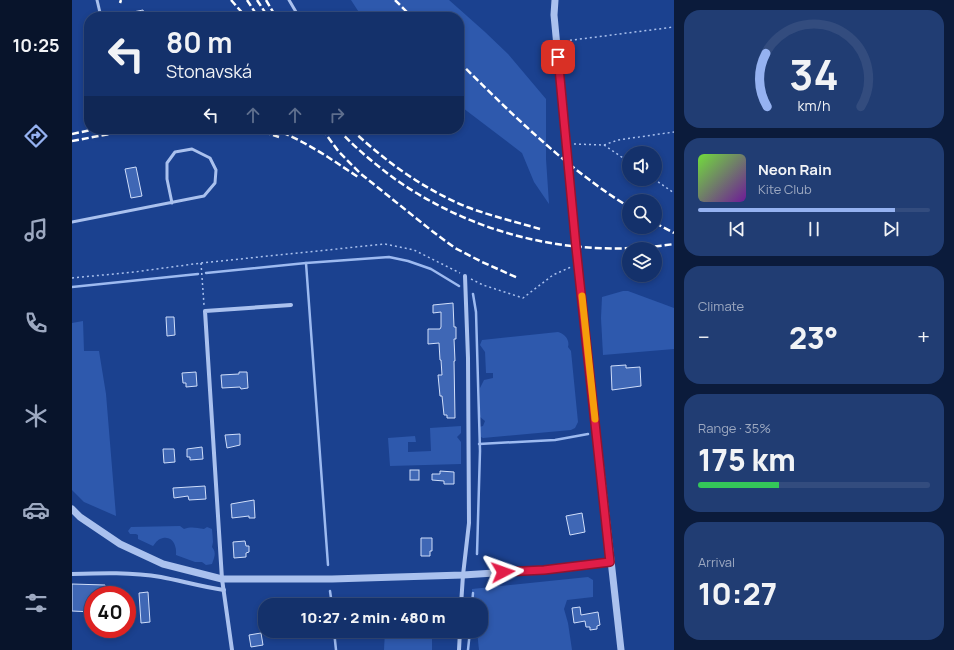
<!DOCTYPE html>
<html lang="en">
<head>
<meta charset="utf-8">
<style>
	body { margin:0; font-family:Manrope,sans-serif; background:#213d73; color:#f1f3f6; height:100vh; display:flex; flex-direction:column; font-size:15px; white-space:nowrap }
	* { box-sizing:border-box; margin:0 }
	p { font-size:13px; color:#9da9c1 }
	.icon { flex:none; width:22px; height:22px; fill:none; stroke:currentColor; stroke-width:2; stroke-linecap:round; stroke-linejoin:round }
	.map { position:relative; flex:1; overflow:hidden }
	.sheet { display:flex; flex-direction:column; gap:10px; padding:10px; background:#0b1b3b; width:280px }
	.sheet>* { flex:none }
	.hud { position:absolute; left:12px; top:12px; width:380px; height:122px; border-radius:16px; box-shadow:0 2px 6px #0003,0 0 0 1px #334c7e; background:#14316b; color:#f1f3f6; overflow:hidden }
	.fabs { position:absolute; left:550px; top:146px; display:grid; gap:8px }
	.fabs a { display:grid; place-items:center; width:40px; height:40px; border-radius:50%; background:#14316b; box-shadow:0 2px 6px #0003,0 0 0 1px #334c7e; font-size:20px }
	.speed { position:absolute; left:12px; top:586px; display:flex; gap:8px; font-size:20px; font-weight:700; text-align:center }
	.speed>* { display:grid; place-content:center; width:52px; height:52px; border-radius:50%; background:#14316b; box-shadow:0 2px 6px #0003,0 0 0 1px #334c7e; line-height:1 }
	.speed .limit { border:6px solid #d22; background:#fff; color:#111 }
	.pin { position:absolute; display:grid; place-items:center; width:34px; height:34px; color:#fff; margin:-17px; border-radius:8px; box-shadow:0 2px 6px #0006 }
	.me { position:absolute; width:44px; margin:-22px; rotate:86deg; stroke-linejoin:round; filter:drop-shadow(0 0 3px #0008) }
	.turn { display:flex; align-items:center; gap:14px; height:84px; padding:0 16px; font-size:18px }
	.turn .icon { width:52px; height:52px; stroke-width:2.5 }
	.turn b { display:block; font-size:28px; line-height:34px }
	.lanes { display:flex; align-items:center; height:38px; padding:0 16px; background:#0003; justify-content:center; gap:20px; direction:ltr }
	.lanes .off { opacity:.35 }
	.big { font-size:30px; font-weight:800; line-height:1.1 }
	.sheet .card { flex:1; display:flex; flex-direction:column; justify-content:center; gap:6px; min-width:0; padding:0 14px; border-radius:16px; background:#213d73 }
	.sheet .dial { align-items:center; gap:0 }
	.dial svg { height:104px; overflow:visible; fill:none; stroke:#334c7e; stroke-width:7; stroke-linecap:round; text-anchor:middle }
	.dial text { fill:#f1f3f6; stroke:none }
	.song { display:flex; align-items:center; gap:12px }
	.cover { width:48px; height:48px; border-radius:6px; background:linear-gradient(135deg,hsl(100 70% 55%),hsl(280 70% 35%)) }
	.played { height:4px; border-radius:2px; background:linear-gradient(90deg,#95b2f1 85%,#334c7e 85%) }
	.keys { display:flex; justify-content:space-around; direction:ltr }
	.heat { display:flex; justify-content:space-between; align-items:center; font-size:22px; direction:ltr }
	.charge { height:6px; border-radius:3px; background:linear-gradient(90deg,#34c759 35%,#334c7e 0) }
	.trip { position:absolute; left:186px; top:598px; width:230px; height:40px; border-radius:16px; background:#14316b; box-shadow:0 2px 6px #0003,0 0 0 1px #334c7e; font-weight:800; line-height:40px; text-align:center }
	main { display:flex; flex:1; min-height:0 }
	.menu { display:flex; flex-direction:column; width:72px; justify-content:space-around; align-items:center; background:#08142b; color:#9da9c1 }
	.menu .icon { width:28px; height:28px }
	.menu .on { color:#95b2f1 }
	.menu b { font-size:18px; color:#f1f3f6 }
	.map>svg:first-child { display:block }
</style>
</head>
<body>
<main>
<nav class="menu">
<b>10:25</b>
<svg class="icon on" aria-label="directions" viewBox="0 0 24 24"><path d="M12 3l9 9-9 9-9-9zM9 14v-3h6M13 9l2 2-2 2"/></svg>
<svg class="icon" aria-label="music" viewBox="0 0 24 24"><path d="M9 18V5l10-2v13"/><circle cx="6" cy="18" r="3"/><circle cx="16" cy="16" r="3"/></svg>
<svg class="icon" aria-label="phone" viewBox="0 0 24 24"><path d="M5 4h4l2 5-3 2q2 4 5 5l2-3 5 2v4C11 20 4 13 5 4z"/></svg>
<svg class="icon" aria-label="climate" viewBox="0 0 24 24"><path d="M12 3v18M4 7l16 10M4 17L20 7"/></svg>
<svg class="icon" aria-label="car" viewBox="0 0 24 24"><path d="M5 17H2v-5l4-1 3-4h7l3 4 3 1v5h-3M9 17h6M6 11h13"/><circle cx="7" cy="17" r="2"/><circle cx="17" cy="17" r="2"/></svg>
<svg class="icon" aria-label="filters" viewBox="0 0 24 24"><path d="M4 7h16M4 17h16"/><circle cx="9" cy="7" r="2"/><circle cx="15" cy="17" r="2"/></svg>
</nav>
<div class="map">
<svg width="602" height="650" viewBox="0 0 602 650">
	<rect width="100%" height="100%" fill="#1b418f"/>
	<!-- green -->
	<g fill="#2e59ad">
		<polygon points="279,0 377,0 413,32 436,54 474,99 474,159 477,204 462,182 450,153 387,105 387,17 290,17"/>
		<polygon points="551,291 556,291 602,308 602,349 531,355 529,318 530,297"/>
		<polygon points="11,321 12,351 27,351 34,394 44,516 12,502 0,490 0,323"/>
		<path d="M 486,332 C 493,334 498,340 496,347 L 499,351 L 506,422 L 503,428 L 499,430 L 411,438 L 409,437 L 407,434 L 407,427 L 411,426 L 413,421 L 408,417 L 408,388 L 412,380 L 421,378 L 421,373 L 414,373 L 413,352 L 408,345 L 410,340 Z"/>
		<polygon points="389,426 389,433 385,437 389,442 389,464 318,466 316,438 343,436 344,442 336,442 336,452 359,451 358,428"/>
		<path d="M 108,526 L 112,529 C 120,526 124,528 132,529 L 135,527 L 140,529 L 141,542 L 140,547 C 145,553 142,558 140,564 L 134,565 L 130,562 L 123,562 L 104,555 C 105,545 100,534 88,539 C 84,541 83,544 81,546 L 66,539 L 66,535 L 64,534 L 58,534 L 56,531 L 59,527 Z"/>
		<polygon points="516,577 521,580 521,597 495,600 492,609 496,623 500,650 407,650 405,631 409,631 409,605 400,605 400,589"/>
		<polygon points="313,631 360,633 360,650 312,650"/>
	</g>
	<g fill="none" stroke-linecap="round" stroke-linejoin="round">
		<!-- stream -->
		<g stroke="#9dbaf0" stroke-width="2.5">
			<polyline points="234,263 256,565"/>
			<polyline points="134,273 234,263 317,257 336,261 359,269 387,286"/>
			<polyline points="0,287 126,274"/>
			<polyline points="401,294 404,312 408,451 405,554"/>
			<polyline points="407,444 483,440 516,434"/>
			<polyline points="258,591 260,605"/>
			<polyline points="400,605 401,593"/>
			<polyline points="262,631 264,650"/>
			<polyline points="396,650 398,631"/>
		</g>
	</g>
	<!-- building -->
	<g fill="#3f67b5" stroke="#d0defa">
		<polygon points="71,10 73,17 51,17 51,14"/>
		<polygon points="64,167 70,196 59,198 53,169"/>
		<polygon points="381,303 382,327 384,327 384,339 382,339 383,361 382,361 383,418 375,418 375,415 372,415 370,396 368,396 366,375 370,375 369,360 368,360 367,343 356,344 356,329 368,329 369,327 369,312 361,313 361,305"/>
		<polygon points="94,317 102,317 103,335 95,336"/>
		<polygon points="554,365 554,368 568,367 569,386 540,390 539,366"/>
		<polygon points="124,372 125,386 114,387 114,383 111,383 110,373"/>
		<polygon points="167,372 175,372 176,388 169,389 168,387 150,388 149,375 167,374"/>
		<polygon points="168,434 168,445 155,448 153,435"/>
		<polygon points="130,447 131,459 118,460 118,457 115,457 115,449"/>
		<polygon points="91,449 102,449 103,462 92,463"/>
		<rect x="338" y="470" width="9" height="10"/>
		<polygon points="368,471 382,472 382,484 372,484 372,481 360,480 360,474 368,474"/>
		<polygon points="133,486 134,499 117,500 116,496 102,498 101,488"/>
		<polygon points="182,500 183,518 177,518 177,516 160,518 159,504"/>
		<polygon points="510,513 513,532 498,535 494,516"/>
		<polygon points="349,538 360,538 360,551 358,551 358,556 349,556"/>
		<polygon points="173,541 174,546 177,546 177,552 174,553 174,557 162,558 161,542"/>
		<polygon points="0,584 33,585 33,591 30,591 30,595 21,595 21,612 0,611"/>
		<polygon points="76,592 78,622 69,623 67,593"/>
		<polygon points="508,607 509,615 526,612 528,625 525,626 525,629 518,630 518,627 514,627 513,621 502,623 500,608"/>
		<polygon points="189,633 191,645 179,647 177,635"/>
	</g>
	<g fill="none" stroke-linecap="round" stroke-linejoin="round">
		<!-- path -->
		<g stroke="#aac1ee" stroke-width="1.5" stroke-dasharray="2 3" stroke-linecap="butt">
			<polyline points="493,41 602,27"/>
			<polyline points="502,144 532,145 546,140 602,132"/>
			<polyline points="532,145 557,162"/>
			<polyline points="582,179 602,193"/>
			<polyline points="129,263 132,305"/>
			<polyline points="0,278 62,272 129,263 313,244 342,250 388,273"/>
			<polyline points="399,279 411,285 451,298 481,275 499,267"/>
		</g>
		<!-- service -->
		<g stroke="#aac1ee" stroke-width="3">
			<polyline points="25,0 29,17"/>
			<polyline points="217,0 227,17"/>
			<polyline points="0,222 132,196 143,183 144,170 138,158 120,149 103,152 95,163 95,179 100,203"/>
		</g>
		<!-- minor -->
		<g stroke="#aac1ee" stroke-width="4">
			<path d="M 0,574 C 29,573 60,572 89,577 C 110,581 130,587 152,590"/>
			<polyline points="389,605 391,575 397,523 396,358 393,276"/>
			<polyline points="160,650 150,579 133,311 219,305"/>
			<polyline points="387,650 388,631"/>
		</g>
		<!-- tertiary -->
		<g stroke="#aac1ee" stroke-width="7">
			<polyline points="483,0 482,15 504,247 549,650"/>
			<polyline points="0,509 8,517 48,544 91,564 150,579 260,579 391,575 472,570 538,562"/>
		</g>
		<!-- rail -->
		<g stroke="#fff" stroke-width="2.5" stroke-dasharray="7 3" stroke-linecap="butt">
			<polyline points="159,0 174,17"/>
			<polyline points="175,0 186,17"/>
			<polyline points="185,0 196,17"/>
			<polyline points="194,0 204,17"/>
			<polyline points="323,0 340,17"/>
			<polyline points="48,3 49,0"/>
			<path d="M 387,62 C 440,114 494,168 557,207"/>
			<polyline points="182,129 207,137"/>
			<path d="M 201,129 C 232,140 259,159 286,177"/>
			<polyline points="250,129 267,152 289,174 360,231 383,248 410,262 446,278"/>
			<path d="M 266,129 C 283,148 303,164 323,179 C 404,236 504,259 602,244"/>
			<path d="M 279,129 C 313,161 351,189 395,207 C 419,216 444,222 468,229"/>
			<polyline points="0,134 24,129"/>
			<polyline points="0,141 64,129"/>
			<polyline points="583,223 602,233"/>
		</g>
	</g>
	<g fill="none" stroke-linecap="round" stroke-linejoin="round">
		<defs>
			<polyline id="route" points="431,572 472,570 538,562 504,247 486,57"/>
		</defs>
		<!-- route casing -->
		<use href="#route" stroke="#92132f" stroke-width="10"/>
		<!-- route -->
		<use href="#route" stroke="#e11d48" stroke-width="7"/>
		<!-- slow -->
		<polyline stroke="#f59e0b" stroke-width="7" points="510,296 523,419"/>
	</g>
</svg>
<div class="fabs">
<a><svg class="icon" aria-label="sound" viewBox="0 0 24 24"><path d="M4 9h4l5-4v14l-5-4H4zM17 9q2 3 0 6"/></svg></a>
<a><svg class="icon" aria-label="search" viewBox="0 0 24 24"><circle cx="10" cy="10" r="6"/><path d="M15 15l6 6"/></svg></a>
<a><svg class="icon" aria-label="layers" viewBox="0 0 24 24"><path d="M12 4l9 5-9 5-9-5zM3 14l9 5 9-5"/></svg></a>
</div>
<div class="speed"><div class="limit">40</div></div>
<div class="pin" style="left:486px;top:57px;background:#d93025"><svg class="icon" aria-label="arrive" viewBox="0 0 24 24"><path d="M6 21V4h12l-3 4 3 4H6"/></svg></div>
<svg class="me" style="left:431px;top:572px" viewBox="-20 -20 40 40"><path d="M0-17L14 15 0 8-14 15z" fill="#e11d48" stroke="#fff" stroke-width="4"/></svg>
<div class="trip">10:27 · 2 min · 480 m</div>
<div class="hud">
<div class="turn"><svg class="icon" aria-label="left" viewBox="0 0 24 24"><path d="M17 20v-9H6M10 6l-5 5 5 5"/></svg><div><b>80 m</b>Stonavská</div></div>
<div class="lanes"><svg class="icon" aria-label="left" viewBox="0 0 24 24"><path d="M17 20v-9H6M10 6l-5 5 5 5"/></svg><svg class="icon off" aria-label="ahead" viewBox="0 0 24 24"><path d="M12 20V5M6 11l6-6 6 6"/></svg><svg class="icon off" aria-label="ahead" viewBox="0 0 24 24"><path d="M12 20V5M6 11l6-6 6 6"/></svg><svg class="icon off" aria-label="right" viewBox="0 0 24 24"><path d="M7 20v-9h11M14 6l5 5-5 5"/></svg></div>
</div>
</div>
<section class="sheet">
<div class="card dial"><svg viewBox="0 0 100 80">
<path d="M14 69A42 42 0 1 1 86 69"/>
<path d="M14 69A42 42 0 0 1 13 28" stroke="#95b2f1"/>
<text x="50" y="56" font-size="32" font-weight="700">34</text>
<text x="50" y="72" font-size="11">km/h</text>
</svg></div>
<div class="card">
<div class="song"><i class="cover"></i><div><b>Neon Rain</b><p>Kite Club</p></div></div>
<div class="played"></div>
<div class="keys"><svg class="icon" aria-label="previous" viewBox="0 0 24 24"><path d="M18 5L8 12l10 7zM5 5v14"/></svg><svg class="icon" aria-label="pause" viewBox="0 0 24 24"><path d="M8 5v14M16 5v14"/></svg><svg class="icon" aria-label="next" viewBox="0 0 24 24"><path d="M6 5l10 7-10 7zM19 5v14"/></svg></div>
</div>
<div class="card"><p>Climate</p>
<div class="heat"><a>−</a><b class="big">23°</b><a>+</a></div>
</div>
<div class="card"><p>Range · 35%</p><b class="big">175 km</b><div class="charge"></div></div>
<div class="card"><p>Arrival</p><b class="big">10:27</b></div>
</section>
</main>
</body>
</html>
